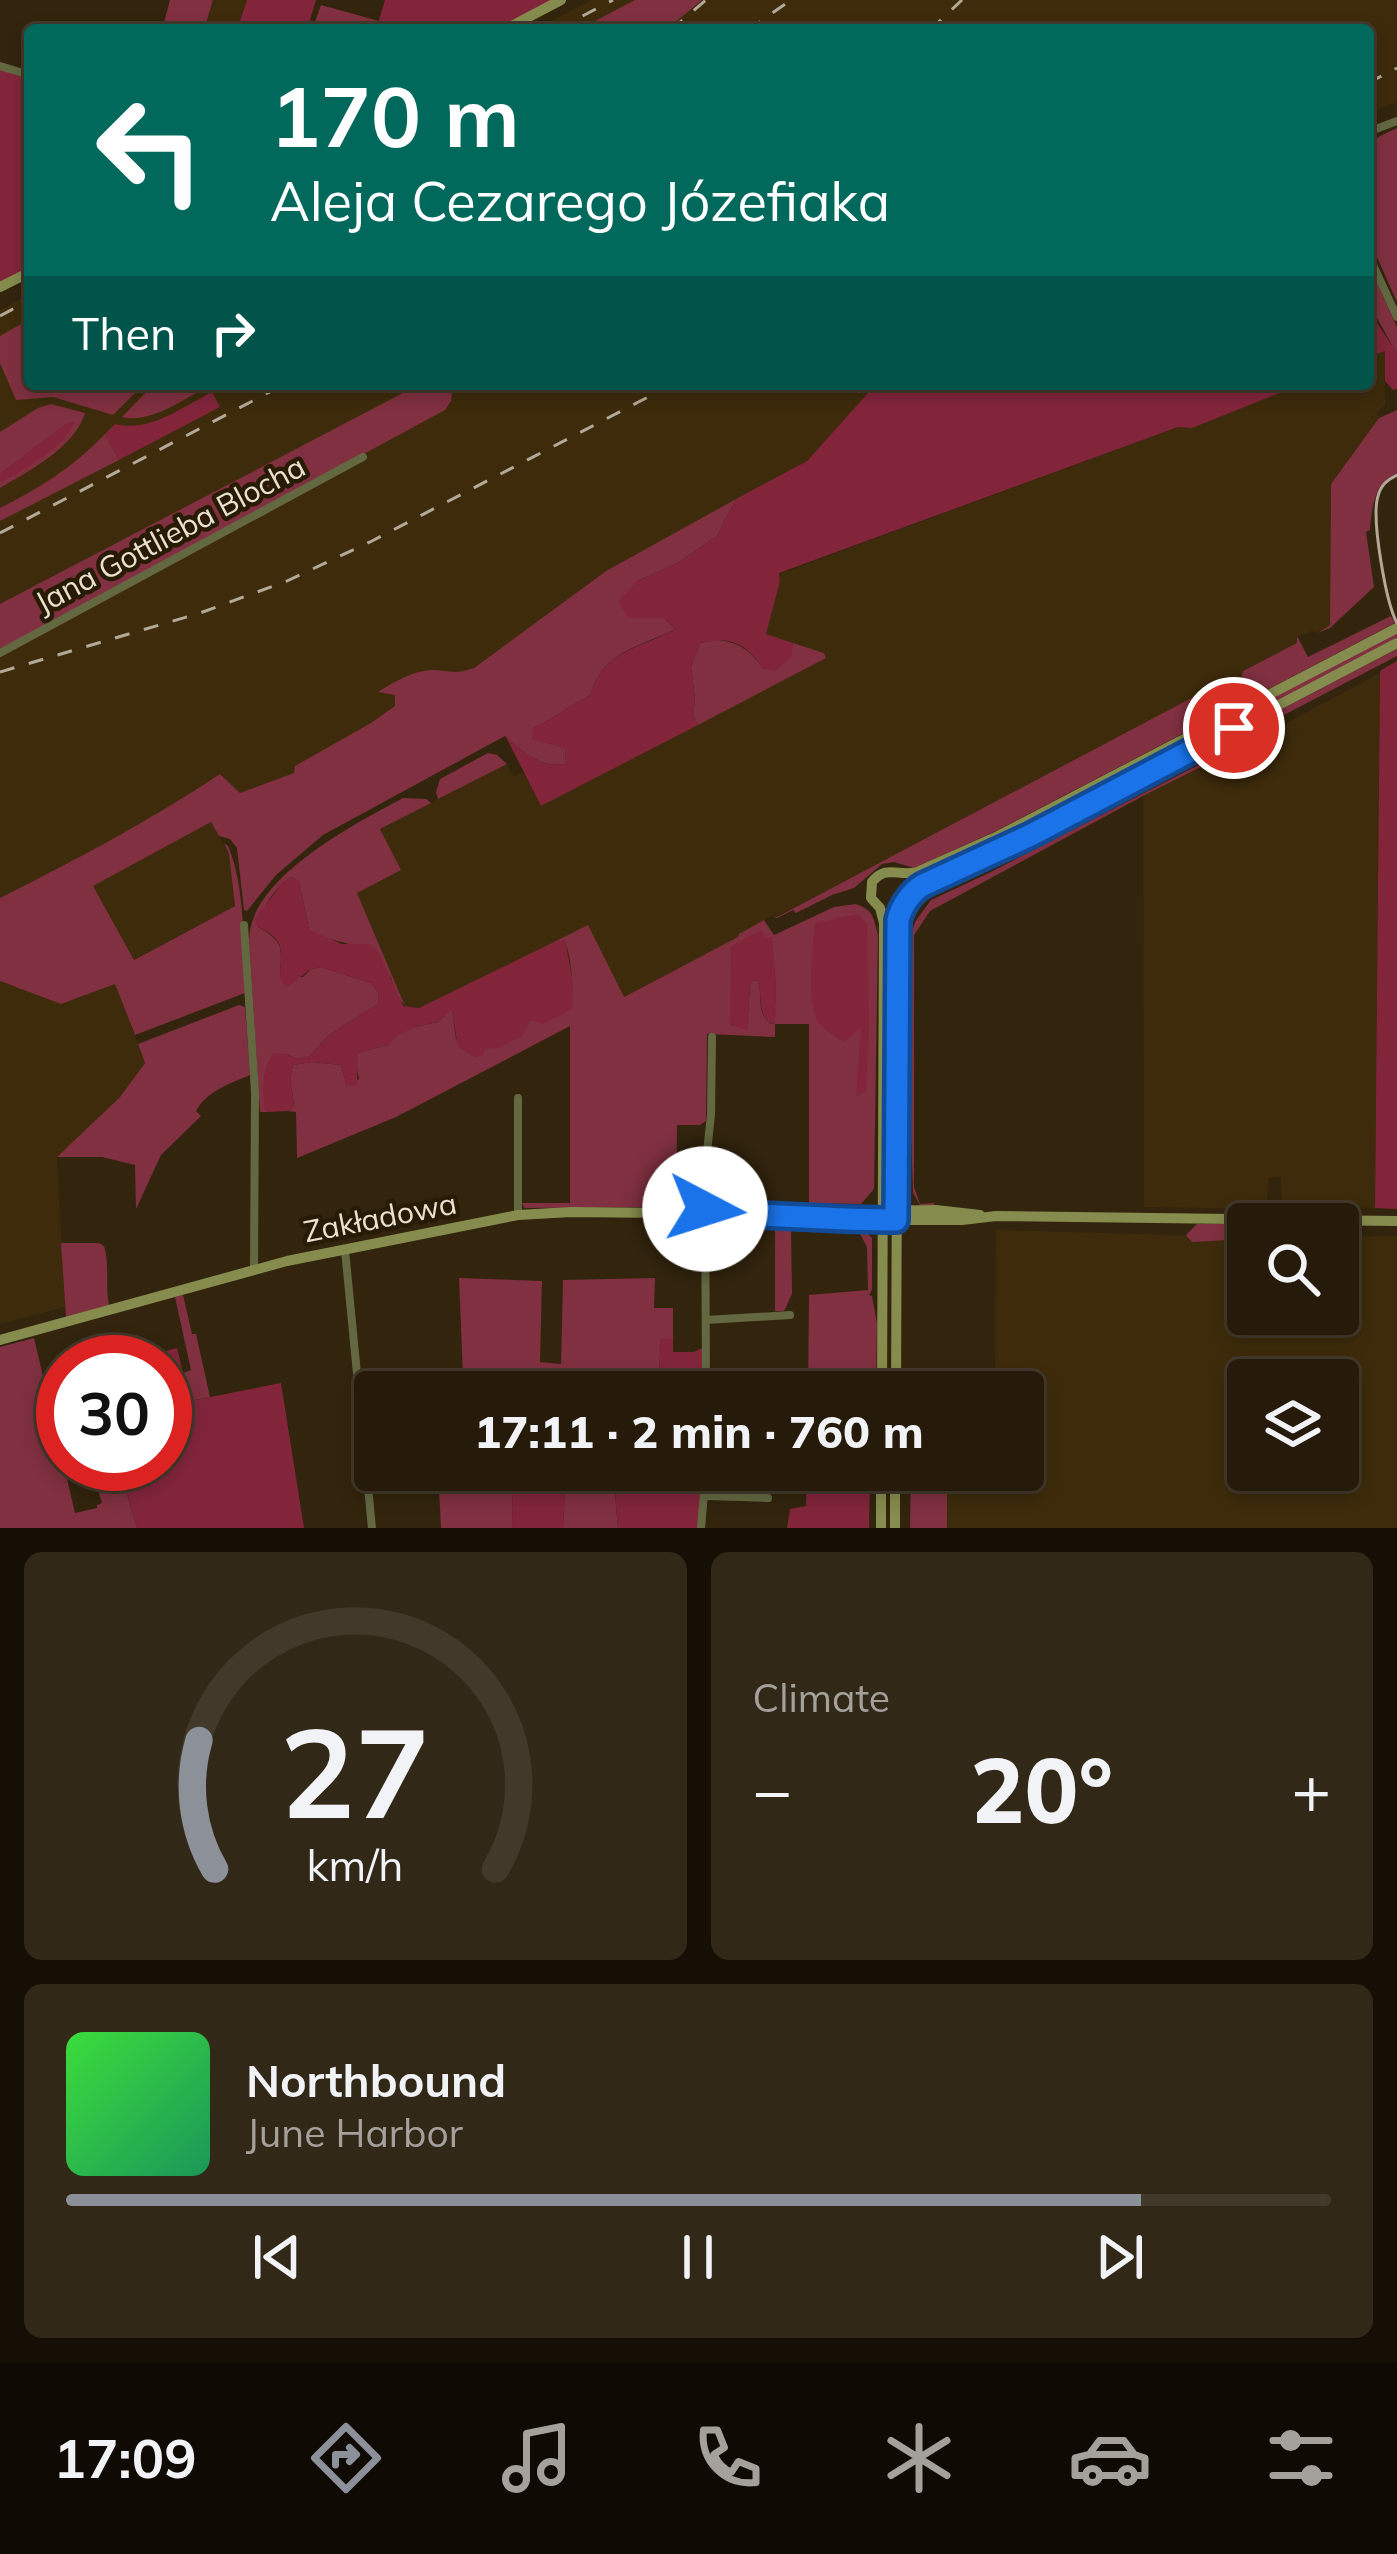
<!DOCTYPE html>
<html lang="en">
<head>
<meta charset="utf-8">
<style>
	body { margin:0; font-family:Mulish,sans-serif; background:#322818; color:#f1f3f6; height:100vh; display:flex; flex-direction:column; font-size:45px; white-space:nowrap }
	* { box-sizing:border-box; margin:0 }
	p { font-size:39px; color:#a4a19c }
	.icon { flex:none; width:66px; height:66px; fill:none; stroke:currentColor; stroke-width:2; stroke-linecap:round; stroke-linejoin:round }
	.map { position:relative; height:1528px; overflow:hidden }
	.drawer { display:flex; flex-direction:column; gap:24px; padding:24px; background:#150f06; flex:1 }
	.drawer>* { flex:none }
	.top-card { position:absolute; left:24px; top:24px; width:1350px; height:366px; border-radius:12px; box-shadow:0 6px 18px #0003,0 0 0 3px #42392b; background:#00695c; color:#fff; overflow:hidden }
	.tools { position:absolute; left:1227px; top:1203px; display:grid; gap:24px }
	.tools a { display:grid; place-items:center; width:132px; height:132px; border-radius:12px; background:#261b0a; box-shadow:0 6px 18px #0003,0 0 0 3px #42392b; font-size:60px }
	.speed { position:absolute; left:36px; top:1335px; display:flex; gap:24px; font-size:60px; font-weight:700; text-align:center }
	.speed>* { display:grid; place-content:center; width:156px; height:156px; border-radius:50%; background:#261b0a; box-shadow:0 6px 18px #0003,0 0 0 3px #42392b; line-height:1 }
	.speed .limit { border:18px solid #d22; background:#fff; color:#111 }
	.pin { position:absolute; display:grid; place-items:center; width:102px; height:102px; color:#fff; margin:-51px; border:6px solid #fff; border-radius:50%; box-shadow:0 3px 12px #0007 }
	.me { position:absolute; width:132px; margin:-66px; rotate:95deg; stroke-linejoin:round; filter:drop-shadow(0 0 9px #0008) }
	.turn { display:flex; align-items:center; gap:42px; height:252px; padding:0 48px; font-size:54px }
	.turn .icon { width:156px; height:156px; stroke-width:2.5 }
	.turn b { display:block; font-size:84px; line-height:102px }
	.then { display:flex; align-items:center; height:114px; padding:0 48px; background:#0003; gap:24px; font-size:45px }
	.big { font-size:90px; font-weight:800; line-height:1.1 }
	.drawer .widget { flex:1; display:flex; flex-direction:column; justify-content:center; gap:18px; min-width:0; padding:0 42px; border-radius:18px; background:#322818 }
	.drawer .dial { align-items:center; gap:0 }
	.dial svg { height:312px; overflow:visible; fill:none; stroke:#42392b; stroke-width:7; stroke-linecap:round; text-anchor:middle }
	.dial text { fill:#f1f3f6; stroke:none }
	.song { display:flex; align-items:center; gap:36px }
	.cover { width:144px; height:144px; border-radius:18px; background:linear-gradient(135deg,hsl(120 70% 55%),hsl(150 70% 35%)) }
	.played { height:12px; border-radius:6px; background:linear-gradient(90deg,#8c9099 85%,#42392b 85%) }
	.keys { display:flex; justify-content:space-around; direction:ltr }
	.heat { display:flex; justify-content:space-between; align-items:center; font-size:66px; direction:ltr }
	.drawer .tiles { flex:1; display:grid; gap:24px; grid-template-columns:1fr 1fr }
	.widget:last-child { grid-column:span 2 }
	.trip { position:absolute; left:354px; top:1371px; width:690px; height:120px; border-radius:12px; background:#261b0a; box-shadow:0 6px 18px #0003,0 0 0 3px #42392b; font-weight:800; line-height:120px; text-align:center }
	.menu { display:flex; height:192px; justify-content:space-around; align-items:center; background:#0f0b04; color:#a4a19c }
	.menu .icon { width:84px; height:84px }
	.menu .on { color:#8c9099 }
	.menu b { font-size:54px; color:#f1f3f6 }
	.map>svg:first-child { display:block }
</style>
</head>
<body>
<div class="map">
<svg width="1397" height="1528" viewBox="0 0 1397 1528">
	<rect width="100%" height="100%" fill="#32240d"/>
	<!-- built -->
	<g fill="#3d2b0b" fill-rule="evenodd">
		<polygon points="213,0 247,0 237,30 204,30"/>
		<polygon points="591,0 1397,0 1397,102 1368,113 1368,30 534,30"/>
		<polygon points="30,294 30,384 876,384 807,461 606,571 406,718 295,773 240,793 220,774 180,801 94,851 0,898 0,310"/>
		<polygon points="1385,350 1385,405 1377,413 1379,418 1331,484 1330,626 1316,633 1312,631 1298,636 1297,643 1243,671 1239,688 1207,705 1201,695 1197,695 776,917 775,915 768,918 739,934 739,937 623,997 474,983 419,1008 405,1006 356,892 401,870 380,829 506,764 514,776 523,772 541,806 824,653 765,634 780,581 779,574 1178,427 1192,428 1300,384 1368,384 1368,357"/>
		<polygon points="1380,673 1375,1208 1282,1206 1281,1177 1269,1178 1266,1209 1144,1207 1143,796 1223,757"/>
		<polygon points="211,822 229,854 235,906 133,960 92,886"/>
		<polygon points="0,981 61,1004 115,984 145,1063 120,1097 57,1157 65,1307 0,1324"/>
		<path d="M 996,1230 L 1248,1237 L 1248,1314 L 1338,1314 L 1338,1237 L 1397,1236 L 1397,1528 L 947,1528 L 947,1470 L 1023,1470 L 1023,1392 L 995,1392 ZM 1248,1380 L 1338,1380 L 1338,1470 L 1248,1470 Z"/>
	</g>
	<!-- green -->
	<g fill="#803040" fill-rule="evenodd">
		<polygon points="170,0 213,0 204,30 162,30"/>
		<polygon points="635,0 702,0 666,30 578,30"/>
		<polygon points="321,5 379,21 376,30 312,30"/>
		<polygon points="1397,128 1397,302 1368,237 1368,146 1380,136"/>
		<polygon points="1368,264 1397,327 1397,354 1368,302"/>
		<polygon points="30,319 30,384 144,384 113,415 53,397 16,400 0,363 0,336"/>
		<path d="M 154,384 L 212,384 C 185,398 152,424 122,417 Z"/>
		<polygon points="420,384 453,384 451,401 445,410 0,651 0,604"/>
		<path d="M 51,404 L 85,413 C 75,447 29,471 0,488 L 0,432 L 38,408 Z"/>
		<path d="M 1397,410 L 1397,473 C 1374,484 1372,506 1370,530 L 1366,532 L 1374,587 L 1330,628 L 1318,633 L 1330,625 L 1331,484 L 1379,418 Z"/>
		<path d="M 105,434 L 119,460 L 0,521 L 0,508 C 40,488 73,467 105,434 Z"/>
		<path d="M 736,499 L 717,536 L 676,564 L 637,581 L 664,618 L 675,629 C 637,649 605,649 590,695 L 533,729 L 533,739 L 565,748 L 566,764 C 542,769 521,751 505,736 L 323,835 L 276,875 L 247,911 L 244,910 L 237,848 L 230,839 L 219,836 L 211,822 L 93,886 L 134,960 L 235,906 L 229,854 L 224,843 L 228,846 C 246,887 243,949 245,993 L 135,1035 L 115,984 L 61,1004 L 0,981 L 0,898 C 75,860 150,821 220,774 L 240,793 L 294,773 L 295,766 L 371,723 L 395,706 L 395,695 L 378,692 C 394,682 414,670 434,670 C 456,671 451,675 474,668 L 606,571 Z"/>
		<polygon points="1391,616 1395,623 996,831 914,868 894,862 882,864 854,888 832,895 796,913 793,910 777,918 772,916 777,917 1197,695 1201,695 1207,705 1239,688 1243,671 1297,643 1297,636 1308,657"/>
		<polygon points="1397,633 1397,637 1381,647 1029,831 918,880 919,876"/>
		<path d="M 716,640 C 740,642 749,650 764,669 L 790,658 L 793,643 L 824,653 L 826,658 L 698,725 L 693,715 L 695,700 L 691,667 L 700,643 Z"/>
		<polygon points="1397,649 1397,656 1035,845 930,894 910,920 907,931 903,931 905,917 925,889 1033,839"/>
		<polygon points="1274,726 1277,729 1143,796 930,911 914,935 914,1187 920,1204 934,1203 934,1205 920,1205 913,1193 911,1130 912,932 915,922 931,900 991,872"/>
		<polygon points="488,753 497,755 507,764 438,799 436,792 440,779"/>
		<path d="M 403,798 L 426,799 L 431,803 L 380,829 L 401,870 L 357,893 L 405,1006 L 396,995 L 391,978 L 357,946 L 322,937 L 309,930 L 299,881 L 291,877 C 274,888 263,907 257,926 C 286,944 281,946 280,978 L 303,977 L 311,969 L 321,967 L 371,983 L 379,993 L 378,1004 L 329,1035 L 310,1056 L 298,1059 L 286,1054 L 264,1076 L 264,1108 L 268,1112 L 260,1112 L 249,940 C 250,877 355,824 403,798 Z"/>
		<path d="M 855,904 C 874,909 874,920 878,935 L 874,1189 L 861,1204 L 815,1203 L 809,1205 L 809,1024 L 775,1024 L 775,1037 L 707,1034 L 706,1121 L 700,1125 L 677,1125 L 676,1207 L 524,1208 L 522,1203 L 570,1203 L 570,1026 L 396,1117 L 297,1158 L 296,1112 L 288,1111 L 294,1105 L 290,1080 L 293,1065 L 312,1062 L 341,1065 L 347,1086 L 359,1079 L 356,1063 L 358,1053 L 388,1045 L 397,1035 L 414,1027 L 438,1022 L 452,1009 L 456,1039 C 464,1042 478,1049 486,1048 C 500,1047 521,1030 530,1020 L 538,1021 L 571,996 C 573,978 571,957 565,941 L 556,941 L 588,925 L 624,997 L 738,937 L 739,934 L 764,920 L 774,935 L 834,907 ZM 771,937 L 776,986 L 774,1024 L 769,1023 C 756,1010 763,997 758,981 L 753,980 L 750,985 L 747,1029 L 731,1025 L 731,947 Z"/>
		<path d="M 239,1005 L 245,1007 L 250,1075 C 229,1084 207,1091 196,1111 L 201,1116 L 161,1155 L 136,1209 L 135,1165 L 102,1157 L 57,1157 L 120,1097 L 145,1063 L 138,1044 Z"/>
		<polygon points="1197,1224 1248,1224 1248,1239 1192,1242 1186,1235"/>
		<polygon points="827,1225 860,1225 872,1238 872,1290 869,1295 872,1296 877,1323 876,1392 872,1392 872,1373 855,1373 849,1380 850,1392 808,1392 809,1295 868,1290 867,1247 856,1226"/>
		<polygon points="775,1226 791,1226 792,1294 784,1311 775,1311"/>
		<path d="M 61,1243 L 99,1243 L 104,1246 C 110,1265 105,1286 109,1305 L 66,1317 Z"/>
		<polygon points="459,1278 542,1281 540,1362 561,1364 563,1280 655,1278 654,1308 673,1308 673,1339 661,1339 659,1374 570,1372 569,1392 537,1392 536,1369 514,1368 513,1392 435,1392 434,1379 463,1376"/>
		<polygon points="183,1295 192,1334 196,1334 210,1397 190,1401 183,1373 191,1370 175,1297"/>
		<polygon points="34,1338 75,1513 97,1508 97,1505 102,1503 91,1464 118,1464 137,1528 0,1528 0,1347"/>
		<polygon points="438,1470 513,1470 512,1528 441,1528"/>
		<polygon points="537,1470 613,1470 618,1528 563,1528 565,1486 537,1485"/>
		<polygon points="911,1470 947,1470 947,1528 910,1528"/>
	</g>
	<!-- forest -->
	<g fill="#82253b">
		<polygon points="247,0 316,0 307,30 237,30"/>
		<polygon points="385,0 553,0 496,30 376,30"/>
		<polygon points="0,68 30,77 30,268 0,283"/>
		<polygon points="1368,302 1377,323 1397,353 1397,389 1393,390 1385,381 1385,351 1368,357"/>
		<path d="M 876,384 L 1282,384 L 1287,390 L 1192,428 L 1178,427 L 779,573 L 780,581 L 766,634 L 793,643 L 791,658 L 775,671 L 764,669 C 744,643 733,636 700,643 L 691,667 L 695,700 L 693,715 L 698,725 L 541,806 L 505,735 C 521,751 542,769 566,764 L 565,748 L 532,739 L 533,729 L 590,695 C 606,648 636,651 675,629 L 664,618 L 628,618 L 618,601 L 637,581 L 676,564 L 717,536 L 736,499 L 807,461 Z"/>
		<path d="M 212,392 L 220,407 L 119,460 L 105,434 L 115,424 C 150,433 182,407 212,392 Z"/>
		<path d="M 75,421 C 64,449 26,468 0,483 L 0,473 C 22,460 55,426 75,421 Z"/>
		<polygon points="1397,661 1397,1209 1375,1208 1380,673 1381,670"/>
		<path d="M 291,877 L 299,881 L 309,930 L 342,944 L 370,944 L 378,951 L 403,1006 L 419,1008 L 556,941 L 565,940 L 573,983 L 572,1009 L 543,1024 L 530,1020 L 523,1035 L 499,1048 L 485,1049 L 483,1055 L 476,1058 L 458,1047 L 452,1010 L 438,1022 L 414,1027 L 397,1036 L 388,1045 L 358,1053 L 357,1086 L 347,1086 L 341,1065 L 312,1062 L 293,1065 L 290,1080 L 294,1105 L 288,1111 L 268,1112 L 264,1109 C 263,1089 261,1069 274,1053 L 286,1054 L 298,1059 L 310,1056 L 329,1035 L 378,1004 L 379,993 L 371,983 L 321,967 L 311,969 L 286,988 L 280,978 C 281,948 287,942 257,926 L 255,919 L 284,881 Z"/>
		<path d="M 858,914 L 867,924 L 869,1027 L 866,1092 L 856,1096 L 861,1027 L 844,1042 C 837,1037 825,1031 820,1024 C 805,1006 813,947 815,923 Z"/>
		<path d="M 761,930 L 766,937 L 772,937 L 776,986 L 775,1024 L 769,1023 C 757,1010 763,997 758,981 L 753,980 L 750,985 L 747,1030 L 730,1025 L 731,946 Z"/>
		<polygon points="661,1338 673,1339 673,1352 694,1352 702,1348 703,1392 569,1392 569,1372 659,1374"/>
		<polygon points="177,1348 190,1401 281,1383 304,1528 137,1528 118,1464 165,1464 165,1362 127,1362"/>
		<polygon points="513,1470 537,1470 537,1485 565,1486 563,1528 512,1528"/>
		<polygon points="613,1470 704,1470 699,1528 618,1528"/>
		<polygon points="807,1470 870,1470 869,1528 787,1528 790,1509 806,1506"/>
	</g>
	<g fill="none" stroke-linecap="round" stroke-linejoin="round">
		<!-- street -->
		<g stroke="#636841" stroke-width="8">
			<polyline points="0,66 30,75"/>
			<polyline points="1368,132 1397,121"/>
			<polyline points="1368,254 1397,317"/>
			<polyline points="0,653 363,457"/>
			<polyline points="244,925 255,1092 254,1269"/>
			<polyline points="518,1098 518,1215"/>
			<polyline points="345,1250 372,1528"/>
			<polyline points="706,1320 790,1315"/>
			<polyline points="706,1392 705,1170 711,1115 712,1037"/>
			<polyline points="706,1496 768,1498"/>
			<polyline points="701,1528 706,1470"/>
		</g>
		<!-- secondary -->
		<g stroke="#868c4d" stroke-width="10">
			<polyline points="504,30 561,0"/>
			<polyline points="0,287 30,272"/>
			<polyline points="795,1212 936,1210 980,1215"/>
			<polyline points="0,1340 287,1261 518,1215 571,1212 763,1214 863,1220 962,1220 996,1216 1397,1221"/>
			<path d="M 882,1392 L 884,923 L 880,908 L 871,898 L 872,882 C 887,864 898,877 917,872 L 998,836 L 1397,628"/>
			<path d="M 896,1392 L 898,920 C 901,907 911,892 923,885 L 1031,835 L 1397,643"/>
			<polyline points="881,1528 881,1470"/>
			<polyline points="895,1528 895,1470"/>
		</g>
		<!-- tram -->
		<path stroke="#b3a998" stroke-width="3" d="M 1397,475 C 1387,480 1381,485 1378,496 C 1371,518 1386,603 1397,623"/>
		<!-- rail -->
		<g stroke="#b3a998" stroke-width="3" stroke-dasharray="15 15" stroke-linecap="butt">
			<polyline points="556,30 613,0"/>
			<polyline points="671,30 706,0"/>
			<polyline points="748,30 791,0"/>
			<polyline points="930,30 962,0"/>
			<polyline points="1368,83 1397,68"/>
			<polyline points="0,316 30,300"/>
			<polyline points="0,533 285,384"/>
			<polyline points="0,672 200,613 287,581 372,541 673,384"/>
		</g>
	</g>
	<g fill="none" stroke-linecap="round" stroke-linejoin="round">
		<defs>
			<path id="route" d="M 705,1209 L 705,1213 C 769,1214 832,1220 896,1220 L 898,920 C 901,907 911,892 923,885 L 1031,835 L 1234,728"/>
		</defs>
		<!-- route casing -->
		<use href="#route" stroke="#114b97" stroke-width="30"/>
		<!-- route -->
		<use href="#route" stroke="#1a73e8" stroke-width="21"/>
	</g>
	<g text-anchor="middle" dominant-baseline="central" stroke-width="9" stroke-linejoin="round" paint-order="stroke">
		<!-- street labels -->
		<g font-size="30" fill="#eae1d3" stroke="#281b04">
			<text transform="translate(170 534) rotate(-28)">Jana Gottlieba Blocha</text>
			<text transform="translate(380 1217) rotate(-11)">Zakładowa</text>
		</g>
	</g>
</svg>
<div class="tools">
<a><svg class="icon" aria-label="search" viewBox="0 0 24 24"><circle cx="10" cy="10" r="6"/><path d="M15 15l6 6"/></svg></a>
<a><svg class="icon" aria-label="layers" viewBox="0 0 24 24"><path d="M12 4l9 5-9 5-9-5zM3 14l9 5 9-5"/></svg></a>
</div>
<div class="speed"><div class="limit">30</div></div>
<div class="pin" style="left:1234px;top:728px;background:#d93025"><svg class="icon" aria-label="arrive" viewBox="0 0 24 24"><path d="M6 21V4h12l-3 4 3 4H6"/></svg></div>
<svg class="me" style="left:705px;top:1209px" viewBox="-20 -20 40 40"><circle r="19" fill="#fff"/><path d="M0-13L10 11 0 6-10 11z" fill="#1a73e8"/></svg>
<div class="trip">17:11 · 2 min · 760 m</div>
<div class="top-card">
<div class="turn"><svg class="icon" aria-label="left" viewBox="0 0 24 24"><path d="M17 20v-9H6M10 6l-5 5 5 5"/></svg><div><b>170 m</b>Aleja Cezarego Józefiaka</div></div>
<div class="then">Then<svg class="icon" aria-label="right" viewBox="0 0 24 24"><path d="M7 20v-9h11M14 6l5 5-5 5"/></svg></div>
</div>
</div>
<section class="drawer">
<div class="tiles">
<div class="widget dial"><svg viewBox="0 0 100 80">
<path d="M14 69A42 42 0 1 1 86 69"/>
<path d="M14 69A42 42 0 0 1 10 36" stroke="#8c9099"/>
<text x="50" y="56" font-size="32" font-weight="700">27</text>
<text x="50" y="72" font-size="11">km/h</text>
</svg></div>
<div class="widget"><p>Climate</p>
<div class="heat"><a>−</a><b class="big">20°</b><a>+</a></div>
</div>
<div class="widget">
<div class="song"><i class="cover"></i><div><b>Northbound</b><p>June Harbor</p></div></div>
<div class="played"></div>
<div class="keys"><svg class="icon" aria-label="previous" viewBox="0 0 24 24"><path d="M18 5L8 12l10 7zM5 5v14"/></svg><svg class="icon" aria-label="pause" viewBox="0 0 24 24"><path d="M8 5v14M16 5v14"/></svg><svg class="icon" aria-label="next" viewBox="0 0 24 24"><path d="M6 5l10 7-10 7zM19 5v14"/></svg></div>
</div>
</div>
</section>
<nav class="menu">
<b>17:09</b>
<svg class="icon on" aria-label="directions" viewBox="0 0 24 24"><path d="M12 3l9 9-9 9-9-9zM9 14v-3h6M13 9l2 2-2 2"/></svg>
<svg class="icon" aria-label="music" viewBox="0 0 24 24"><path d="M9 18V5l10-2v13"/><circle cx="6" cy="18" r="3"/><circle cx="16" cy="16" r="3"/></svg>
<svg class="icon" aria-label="phone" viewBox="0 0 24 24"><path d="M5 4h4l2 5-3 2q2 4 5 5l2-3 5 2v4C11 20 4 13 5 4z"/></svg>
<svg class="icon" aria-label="climate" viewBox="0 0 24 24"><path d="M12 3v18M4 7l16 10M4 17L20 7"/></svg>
<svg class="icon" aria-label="car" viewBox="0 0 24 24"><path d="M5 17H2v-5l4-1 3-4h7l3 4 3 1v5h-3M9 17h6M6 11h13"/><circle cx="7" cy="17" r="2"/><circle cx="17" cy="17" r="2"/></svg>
<svg class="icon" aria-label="filters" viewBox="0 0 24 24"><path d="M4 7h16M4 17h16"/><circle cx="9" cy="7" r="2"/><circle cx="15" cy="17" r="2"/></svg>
</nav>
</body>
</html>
